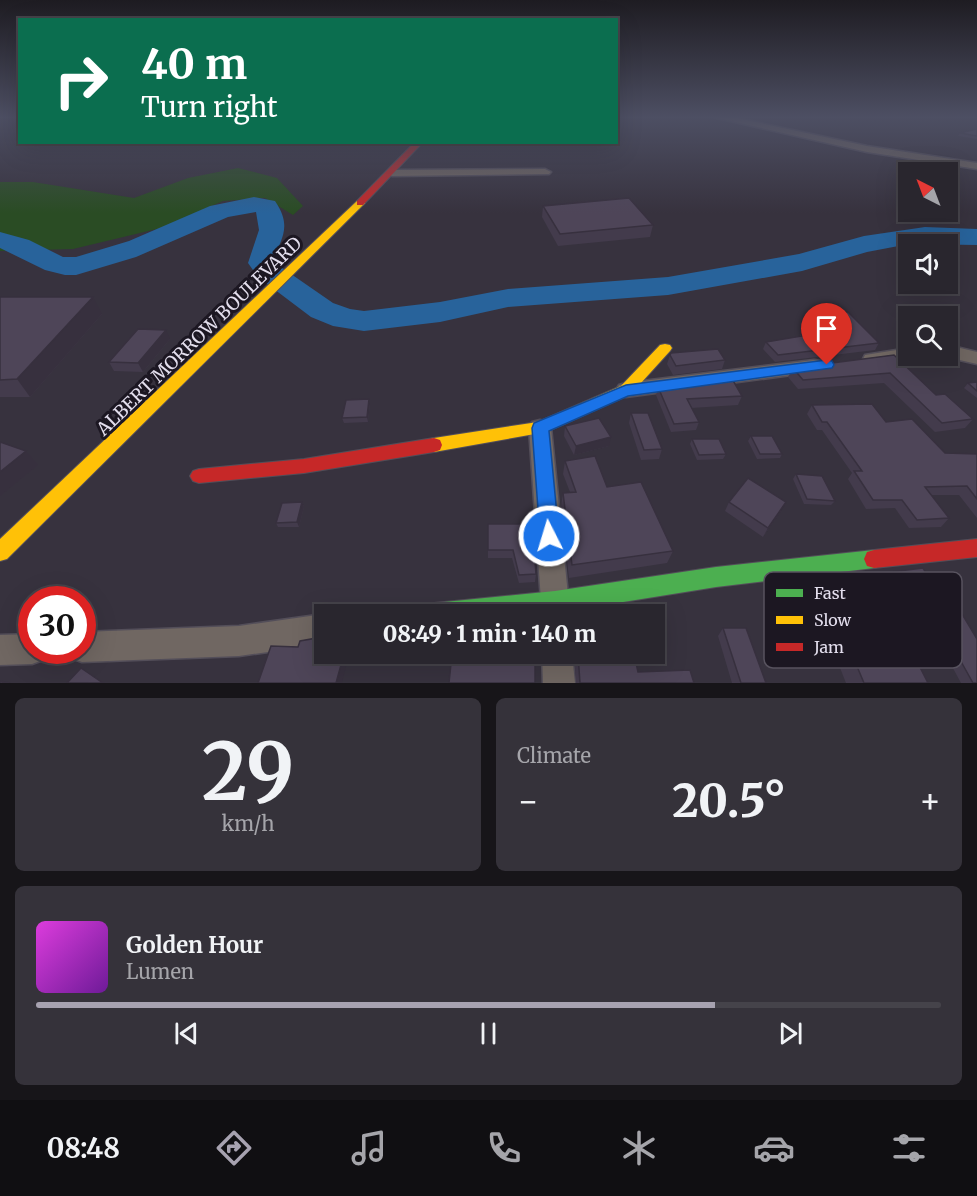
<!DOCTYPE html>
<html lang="en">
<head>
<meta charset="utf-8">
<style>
	body { margin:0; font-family:Merriweather,serif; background:#35323a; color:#f1f3f6; height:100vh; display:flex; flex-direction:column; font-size:22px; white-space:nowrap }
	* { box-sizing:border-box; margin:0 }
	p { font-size:20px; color:#a5a5aa }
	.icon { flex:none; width:33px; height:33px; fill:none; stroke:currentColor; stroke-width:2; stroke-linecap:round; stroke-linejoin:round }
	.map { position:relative; height:683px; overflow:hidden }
	.sheet { display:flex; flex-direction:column; gap:15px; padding:15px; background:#171519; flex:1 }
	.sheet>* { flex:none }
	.hud { position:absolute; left:18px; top:18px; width:600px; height:126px; border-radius:0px; box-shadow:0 6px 24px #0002,0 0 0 2px #45434a; background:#0b6e4f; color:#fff; overflow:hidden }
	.needle { width:39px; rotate:318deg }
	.tools { position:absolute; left:898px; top:162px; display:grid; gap:12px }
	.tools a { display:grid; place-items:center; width:60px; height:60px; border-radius:0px; background:#29262e; box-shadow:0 6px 24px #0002,0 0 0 2px #45434a; font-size:30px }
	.speed { position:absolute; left:18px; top:586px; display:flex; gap:12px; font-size:30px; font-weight:700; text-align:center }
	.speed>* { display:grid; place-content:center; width:78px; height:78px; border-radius:50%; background:#29262e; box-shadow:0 6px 24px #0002,0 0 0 2px #45434a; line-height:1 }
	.speed .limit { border:9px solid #d22; background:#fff; color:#111 }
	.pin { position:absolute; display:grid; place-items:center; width:51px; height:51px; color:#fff; margin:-62px -26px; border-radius:50% 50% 50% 0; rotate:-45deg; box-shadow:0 0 6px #0007 }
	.pin .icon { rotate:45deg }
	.me { position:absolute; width:66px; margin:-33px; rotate:355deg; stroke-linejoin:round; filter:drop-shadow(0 0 4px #0008) }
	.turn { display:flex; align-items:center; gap:21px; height:126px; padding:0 24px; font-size:27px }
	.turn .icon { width:78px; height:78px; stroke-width:2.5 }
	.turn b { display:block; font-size:42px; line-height:51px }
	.big { font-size:45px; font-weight:800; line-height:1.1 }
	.sheet .widget { flex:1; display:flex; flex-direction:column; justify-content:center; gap:9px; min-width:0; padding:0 21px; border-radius:9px; background:#35323a }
	.sheet .dial { align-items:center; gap:0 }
	.dial b { font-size:78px; line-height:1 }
	.song { display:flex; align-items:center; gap:18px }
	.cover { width:72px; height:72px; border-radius:9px; background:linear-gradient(135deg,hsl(300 70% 55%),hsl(280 70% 35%)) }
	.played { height:6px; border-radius:3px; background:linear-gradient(90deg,#a7a2b0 75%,#45434a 75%) }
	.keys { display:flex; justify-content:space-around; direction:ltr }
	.heat { display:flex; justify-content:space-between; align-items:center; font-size:33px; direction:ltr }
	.sheet .tiles { flex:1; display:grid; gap:15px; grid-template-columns:1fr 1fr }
	.widget:last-child { grid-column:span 2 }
	.trip { position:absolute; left:314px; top:604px; width:351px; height:60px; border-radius:0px; background:#29262e; box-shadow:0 6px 24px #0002,0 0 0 2px #45434a; font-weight:800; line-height:60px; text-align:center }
	.tab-bar { display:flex; height:96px; justify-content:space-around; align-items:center; background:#100f12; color:#a5a5aa }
	.tab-bar .icon { width:42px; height:42px }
	.tab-bar .current { color:#a7a2b0 }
	.tab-bar b { font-size:27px; color:#f1f3f6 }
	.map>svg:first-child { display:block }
</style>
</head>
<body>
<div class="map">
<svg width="977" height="683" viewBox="0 0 977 683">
	<rect width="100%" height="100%" fill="#37323e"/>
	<!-- green -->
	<polygon fill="#2a4c24" points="238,168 277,178 303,206 293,215 265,198 223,201 161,228 73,249 0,251 0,182 33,182 134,198 188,178"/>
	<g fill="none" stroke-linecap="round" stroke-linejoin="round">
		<!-- river -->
		<path fill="#28639b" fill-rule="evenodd" d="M 254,197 L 275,201 C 298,234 270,245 278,265 L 333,303 L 350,309 L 364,311 L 440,302 L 508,289 L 668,277 L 799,254 L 864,236 L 925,227 L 977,229 L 977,245 L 909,244 L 867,252 L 802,271 L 668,295 L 508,307 L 440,322 L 364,331 L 333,326 L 311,317 L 258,277 L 248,263 L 259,230 L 256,212 L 228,217 L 136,257 L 76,275 L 65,275 L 45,270 L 0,248 L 0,232 L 29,240 L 63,257 L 76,257 L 129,241 L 210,206 Z"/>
		<defs>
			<g id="street">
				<polygon points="713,117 732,117 867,146 977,163 977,169 867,152"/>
				<polygon points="545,169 551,172 549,174 392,176 386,173 392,170"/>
				<polygon points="948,345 977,352 977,364 942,356 948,356"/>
				<polygon points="909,348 909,356 917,356 916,358 872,365 865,363 863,359 865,355"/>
				<polygon points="814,360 821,361 823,366 821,371 626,397 619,395 616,390 619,385 626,383"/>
				<polygon points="540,420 548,422 551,428 570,615 542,615 529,428 532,422"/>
				<polygon points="324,614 324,644 239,656 82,662 71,658 69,651 82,651 82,632 239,626"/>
				<polygon points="32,634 32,651 46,651 43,660 32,664 0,665 0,635"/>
				<polygon points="542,654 572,654 575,683 543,683"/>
			</g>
			<polygon id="fast" points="874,550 881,552 884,559 881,566 874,568 716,587 555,613 531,615 413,615 416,607 424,604 555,591 716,567"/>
			<g id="slow">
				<polygon points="357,201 365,203 7,559 0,561 0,539"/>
				<polygon points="665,344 670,345 672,348 670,351 631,394 546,432 434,452 428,450 426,445 428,440 434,438 538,422 621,386 660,345"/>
			</g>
			<g id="jam">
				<polygon points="415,142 423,142 363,205 357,205 357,201"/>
				<polygon points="434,438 440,440 442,445 440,450 434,452 304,473 199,483 193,481 190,476 193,471 199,469 304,459"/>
				<polygon points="977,539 977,557 874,568 867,566 864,559 867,552 874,550"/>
			</g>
		</defs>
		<!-- street casing -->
		<use href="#street" stroke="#534e59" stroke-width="3"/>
		<!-- fast casing -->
		<use href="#fast" stroke="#534e59" stroke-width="2"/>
		<!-- slow casing -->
		<use href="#slow" stroke="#534e59" stroke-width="2"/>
		<!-- jam casing -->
		<use href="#jam" stroke="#534e59" stroke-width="2"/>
		<!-- street -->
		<use href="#street" fill="#706762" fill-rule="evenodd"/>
		<!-- fast -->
		<use href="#fast" fill="#4caf50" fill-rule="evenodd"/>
		<!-- slow -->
		<use href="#slow" fill="#ffc107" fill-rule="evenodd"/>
		<!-- jam -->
		<use href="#jam" fill="#c62828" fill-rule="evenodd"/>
	</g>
	<!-- wall -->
	<g fill="#433b4c">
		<polygon points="977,129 977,139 958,136 960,133"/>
		<polygon points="543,206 653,225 650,237 558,246 542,217"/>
		<polygon points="0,297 102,314 30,397 0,397"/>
		<polygon points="821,311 879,343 875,350 775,362 763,349 766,342 799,337 801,334 827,333 817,319"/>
		<polygon points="170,339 143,372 114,371 109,362"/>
		<polygon points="670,355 725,360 722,369 673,375 667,364"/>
		<polygon points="894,355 936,395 973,419 965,428 935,432 884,383 798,389 788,377 793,368"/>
		<polygon points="977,382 977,398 964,388 968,383"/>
		<polygon points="658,387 742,396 738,405 691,408 699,422 696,430 671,432 656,395"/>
		<polygon points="369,399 370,403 368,422 344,423 342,418"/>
		<polygon points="812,405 886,422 945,453 977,454 977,518 959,495 931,495 949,518 941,527 909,528 895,508 866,509 848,479 852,473 822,430 817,430 807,414"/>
		<polygon points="631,413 662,449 659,459 641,460 629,423"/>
		<polygon points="565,426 609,446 574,455 564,436"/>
		<polygon points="751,436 782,454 780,458 757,459 748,441"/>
		<polygon points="692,439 726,454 723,459 697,460 690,444"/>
		<polygon points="565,461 607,487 673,551 667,563 569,578 561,506 563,493 570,492 563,474"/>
		<polygon points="796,474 835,501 831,505 804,504 793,479"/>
		<polygon points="302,502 304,507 299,527 278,527 276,523"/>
		<polygon points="729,502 781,511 763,537 725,511"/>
		<polygon points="488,524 536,574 535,582 519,583 512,558 488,558"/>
		<polygon points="923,568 977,683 961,683 941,646 933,646 915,611 884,610 869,580 875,574"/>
		<polygon points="723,628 766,683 732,683 718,636"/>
		<polygon points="843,633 928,683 846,683 831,645"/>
		<polygon points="574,654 634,654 638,672 694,683 576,683"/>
	</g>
	<!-- shaded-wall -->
	<g fill="#37303e">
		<polygon points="93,297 102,314 30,397 17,379"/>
		<polygon points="166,330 170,339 143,372 138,363"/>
		<polygon points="369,399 370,403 368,422 367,417"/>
		<polygon points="611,437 609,446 574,455 576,446"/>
		<polygon points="26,451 38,465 0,496 0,472"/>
		<polygon points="302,502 304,507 299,527 297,522"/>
		<polygon points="786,502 781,511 763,537 768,528"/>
		<polygon points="344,654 349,654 342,683 336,683"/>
	</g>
	<!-- building -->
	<g fill="#4e4558" stroke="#37303e" stroke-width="1.5">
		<polygon points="977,129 977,136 960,133"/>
		<polygon points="629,198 653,225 560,234 543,206"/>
		<polygon points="0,297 93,297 17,379 0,380"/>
		<polygon points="821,311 848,312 879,343 778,355 766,342 802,336 801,334 836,333"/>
		<polygon points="138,329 166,330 138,363 109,362"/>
		<polygon points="718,349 725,360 676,366 670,355 671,353"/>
		<polygon points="894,355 936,395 945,394 973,419 942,423 890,373 803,380 793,368"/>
		<polygon points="731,377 742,396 687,399 699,422 674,424 658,387"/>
		<polygon points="977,382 977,391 968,383"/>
		<polygon points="369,399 367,417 342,418 346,400"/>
		<polygon points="872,404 886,422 912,419 945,453 977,454 977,499 967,486 925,487 949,518 917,520 902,500 873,500 854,471 862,471 827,422 822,422 812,405"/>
		<polygon points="631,413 648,413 662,449 644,450"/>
		<polygon points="599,418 611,437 576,446 565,426"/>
		<polygon points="751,436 772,436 782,454 760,454"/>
		<polygon points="692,439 719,439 726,454 699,455"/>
		<polygon points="0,442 26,451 0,472"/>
		<polygon points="595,456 607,487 641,482 673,551 572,565 563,493 576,492 565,461"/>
		<polygon points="796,474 822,476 835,501 807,499"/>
		<polygon points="748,478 786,502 768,528 729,502"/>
		<polygon points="302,502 297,522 276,523 282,503"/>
		<polygon points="488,524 532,524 536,574 519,575 513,550 488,550"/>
		<polygon points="923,568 936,592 949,592 977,639 977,683 973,683 949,640 941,640 922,605 891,604 875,574"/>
		<polygon points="576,606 602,606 604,615 571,615 570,612 577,612"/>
		<polygon points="322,625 324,626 324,654 344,654 336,683 258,683 271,646 298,647 300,641 322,637"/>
		<polygon points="723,628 746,628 766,683 741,683"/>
		<polygon points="843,633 904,636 928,683 864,683"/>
		<polygon points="452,654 535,654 535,683 449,683"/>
		<polygon points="578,654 634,654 638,672 690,670 694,683 580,683"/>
		<polygon points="81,668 103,683 67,683"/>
		<polygon points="0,681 10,683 0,683"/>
	</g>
	<!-- sky -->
	<linearGradient id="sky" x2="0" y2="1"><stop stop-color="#1e1c22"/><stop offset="0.55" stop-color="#4d4f63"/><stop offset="1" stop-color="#4d4f63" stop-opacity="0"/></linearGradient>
	<rect width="977" height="213" fill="url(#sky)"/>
	<!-- route -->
	<polygon fill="#1a73e8" stroke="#114b97" stroke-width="1.5" points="827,360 832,361 834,365 832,368 628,396 549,431 559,536 556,543 549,545 543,543 540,536 532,428 534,423 626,385"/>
	<g text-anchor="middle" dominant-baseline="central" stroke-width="6" stroke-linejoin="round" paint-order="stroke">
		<!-- street labels -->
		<g font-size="18" fill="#e3deed" stroke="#1c1722">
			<text transform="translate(199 336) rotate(-44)">ALBERT MORROW BOULEVARD</text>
		</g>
	</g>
	<!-- legend -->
	<rect x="764" y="572" width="198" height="96" rx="9" fill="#1c1722" stroke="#58535f" stroke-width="1.5"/>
	<rect x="776" y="589" width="27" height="8" fill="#4caf50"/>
	<rect x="776" y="616" width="27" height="8" fill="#ffc107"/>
	<rect x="776" y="643" width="27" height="8" fill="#c62828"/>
	<g font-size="16" fill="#e3deed">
		<text x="814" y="599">Fast</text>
		<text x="814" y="626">Slow</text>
		<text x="814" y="653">Jam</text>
	</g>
</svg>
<div class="tools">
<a><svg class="needle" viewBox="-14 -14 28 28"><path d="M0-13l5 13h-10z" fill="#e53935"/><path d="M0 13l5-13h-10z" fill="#a5a5aa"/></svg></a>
<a><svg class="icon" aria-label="sound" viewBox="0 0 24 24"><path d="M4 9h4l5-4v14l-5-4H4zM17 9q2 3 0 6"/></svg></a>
<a><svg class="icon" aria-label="search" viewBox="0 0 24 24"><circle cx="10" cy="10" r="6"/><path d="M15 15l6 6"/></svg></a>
</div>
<div class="speed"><div class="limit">30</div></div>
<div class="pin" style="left:827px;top:365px;background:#d93025"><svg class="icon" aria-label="arrive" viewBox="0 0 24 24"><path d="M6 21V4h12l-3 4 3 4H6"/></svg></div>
<svg class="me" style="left:549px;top:536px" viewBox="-20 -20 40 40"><circle r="17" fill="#1a73e8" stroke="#fff" stroke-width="3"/><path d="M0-11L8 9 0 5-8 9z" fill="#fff"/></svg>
<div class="trip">08:49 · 1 min · 140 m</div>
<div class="hud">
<div class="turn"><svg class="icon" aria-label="right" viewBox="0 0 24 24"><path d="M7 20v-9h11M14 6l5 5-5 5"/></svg><div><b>40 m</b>Turn right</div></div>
</div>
</div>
<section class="sheet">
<div class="tiles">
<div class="widget dial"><b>29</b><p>km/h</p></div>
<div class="widget"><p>Climate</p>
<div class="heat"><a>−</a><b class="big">20.5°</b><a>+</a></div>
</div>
<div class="widget">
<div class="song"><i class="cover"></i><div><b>Golden Hour</b><p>Lumen</p></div></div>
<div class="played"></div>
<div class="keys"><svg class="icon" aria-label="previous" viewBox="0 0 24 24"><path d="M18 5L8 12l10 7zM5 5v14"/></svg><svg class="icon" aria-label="pause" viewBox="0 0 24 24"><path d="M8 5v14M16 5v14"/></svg><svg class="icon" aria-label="next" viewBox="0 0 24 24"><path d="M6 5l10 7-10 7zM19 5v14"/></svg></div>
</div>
</div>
</section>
<nav class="tab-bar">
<b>08:48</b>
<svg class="icon current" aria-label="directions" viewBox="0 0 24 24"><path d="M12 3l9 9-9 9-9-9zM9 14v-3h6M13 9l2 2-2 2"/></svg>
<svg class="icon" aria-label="music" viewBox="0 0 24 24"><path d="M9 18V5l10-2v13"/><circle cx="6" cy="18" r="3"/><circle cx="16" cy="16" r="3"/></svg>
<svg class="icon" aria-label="phone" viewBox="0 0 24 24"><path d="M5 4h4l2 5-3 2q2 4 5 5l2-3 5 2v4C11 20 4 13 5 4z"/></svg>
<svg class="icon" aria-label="climate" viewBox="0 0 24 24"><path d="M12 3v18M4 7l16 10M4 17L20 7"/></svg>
<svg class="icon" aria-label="car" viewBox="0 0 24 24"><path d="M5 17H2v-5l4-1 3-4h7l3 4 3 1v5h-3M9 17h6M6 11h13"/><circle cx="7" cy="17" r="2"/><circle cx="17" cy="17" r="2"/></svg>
<svg class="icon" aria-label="filters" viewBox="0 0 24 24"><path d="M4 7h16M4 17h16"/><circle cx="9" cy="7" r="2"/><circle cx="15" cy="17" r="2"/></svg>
</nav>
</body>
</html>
